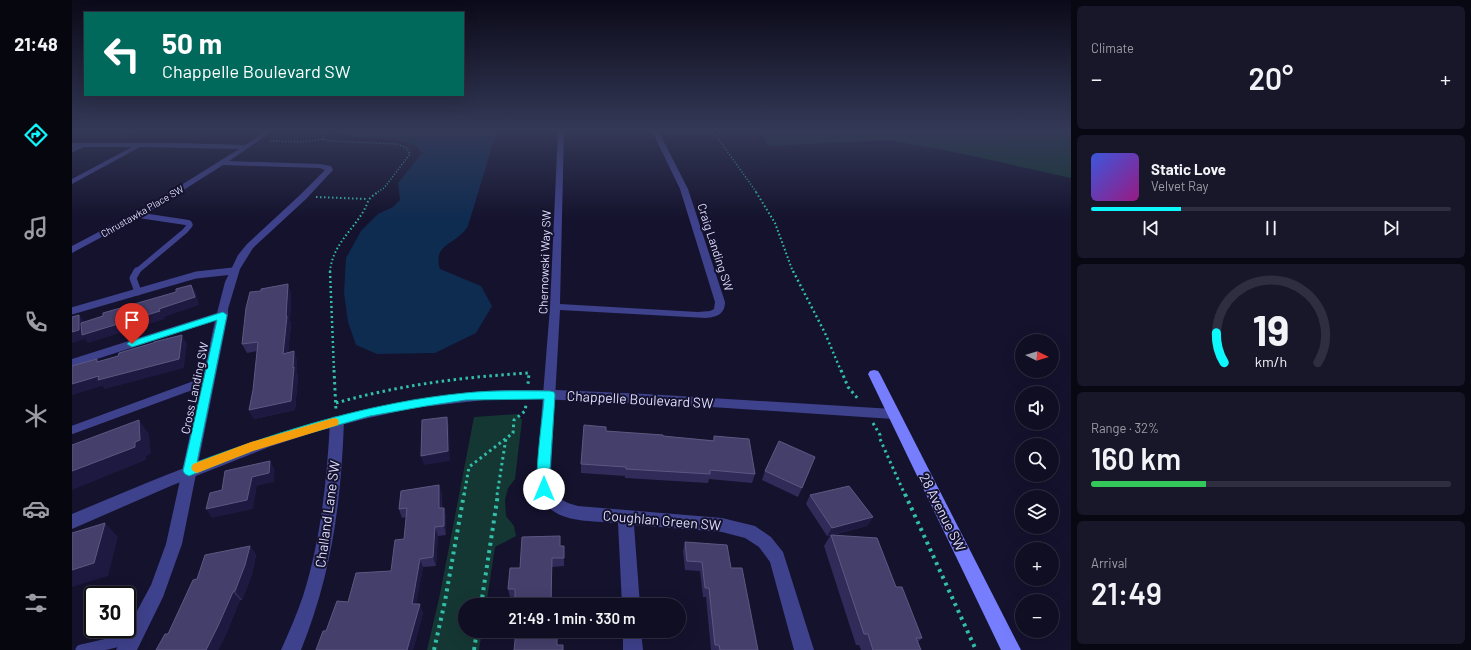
<!DOCTYPE html>
<html lang="en">
<head>
<meta charset="utf-8">
<style>
	body { margin:0; font-family:Barlow,sans-serif; background:#18172a; color:#f1f3f6; height:100vh; display:flex; flex-direction:column; font-size:15px; white-space:nowrap }
	* { box-sizing:border-box; margin:0 }
	p { font-size:13px; color:#9b9ca5 }
	.icon { flex:none; width:22px; height:22px; fill:none; stroke:currentColor; stroke-width:2; stroke-linecap:round; stroke-linejoin:round }
	.map { position:relative; flex:1; overflow:hidden }
	.side { display:flex; flex-direction:column; gap:6px; padding:6px; background:#080813; width:400px }
	.side>* { flex:none }
	.banner { position:absolute; left:12px; top:12px; width:380px; height:84px; border-radius:0px; box-shadow:0 4px 16px #0002,0 0 0 1px #2f2e40; background:#00695c; color:#fff; overflow:hidden }
	.needle { width:26px; rotate:95deg }
	.tools { position:absolute; left:943px; top:334px; display:grid; gap:8px }
	.tools a { display:grid; place-items:center; width:44px; height:44px; border-radius:50%; background:#0f0e22; box-shadow:0 4px 16px #0002,0 0 0 1px #2f2e40; font-size:20px }
	.speed { position:absolute; left:12px; top:586px; display:flex; gap:8px; font-size:20px; font-weight:700; text-align:center }
	.speed>* { display:grid; place-content:center; width:52px; height:52px; border-radius:50%; background:#0f0e22; box-shadow:0 4px 16px #0002,0 0 0 1px #2f2e40; line-height:1 }
	.speed .limit { border:2px solid #111; border-radius:6px; background:#fff; color:#111 }
	.pin { position:absolute; display:grid; place-items:center; width:34px; height:34px; color:#fff; margin:-41px -17px; border-radius:50% 50% 50% 0; rotate:-45deg; box-shadow:0 0 4px #0007 }
	.pin .icon { rotate:45deg }
	.me { position:absolute; width:44px; margin:-22px; rotate:0deg; stroke-linejoin:round; filter:drop-shadow(0 0 3px #0008) }
	.turn { display:flex; align-items:center; gap:14px; height:84px; padding:0 12px; font-size:18px }
	.turn .icon { width:52px; height:52px; stroke-width:2.5 }
	.turn b { display:block; font-size:28px; line-height:34px }
	.big { font-size:30px; font-weight:600; line-height:1.1 }
	.side .card { flex:1; display:flex; flex-direction:column; justify-content:center; gap:6px; min-width:0; padding:0 14px; border-radius:6px; background:#18172a }
	.side .dial { align-items:center; gap:0 }
	.dial svg { height:104px; overflow:visible; fill:none; stroke:#2f2e40; stroke-width:7; stroke-linecap:round; text-anchor:middle }
	.dial text { fill:#f1f3f6; stroke:none }
	.song { display:flex; align-items:center; gap:12px }
	.cover { width:48px; height:48px; border-radius:6px; background:linear-gradient(135deg,hsl(230 70% 55%),hsl(310 70% 35%)) }
	.played { height:4px; border-radius:2px; background:linear-gradient(90deg,#0df8fc 25%,#2f2e40 25%) }
	.keys { display:flex; justify-content:space-around; direction:ltr }
	.heat { display:flex; justify-content:space-between; align-items:center; font-size:22px; direction:ltr }
	.charge { height:6px; border-radius:3px; background:linear-gradient(90deg,#34c759 32%,#2f2e40 0) }
	.trip { position:absolute; left:386px; top:598px; width:228px; height:40px; border-radius:20px; background:#0f0e22; box-shadow:0 4px 16px #0002,0 0 0 1px #2f2e40; font-weight:600; line-height:40px; text-align:center }
	main { display:flex; flex:1; min-height:0 }
	.dock { display:flex; flex-direction:column; width:72px; justify-content:space-around; align-items:center; background:#06060e; color:#9b9ca5 }
	.dock .icon { width:28px; height:28px }
	.dock .active { color:#0df8fc }
	.dock b { font-size:18px; color:#f1f3f6 }
	.map>svg:first-child { display:block }
</style>
</head>
<body>
<main>
<nav class="dock">
<b>21:48</b>
<svg class="icon active" aria-label="directions" viewBox="0 0 24 24"><path d="M12 3l9 9-9 9-9-9zM9 14v-3h6M13 9l2 2-2 2"/></svg>
<svg class="icon" aria-label="music" viewBox="0 0 24 24"><path d="M9 18V5l10-2v13"/><circle cx="6" cy="18" r="3"/><circle cx="16" cy="16" r="3"/></svg>
<svg class="icon" aria-label="phone" viewBox="0 0 24 24"><path d="M5 4h4l2 5-3 2q2 4 5 5l2-3 5 2v4C11 20 4 13 5 4z"/></svg>
<svg class="icon" aria-label="climate" viewBox="0 0 24 24"><path d="M12 3v18M4 7l16 10M4 17L20 7"/></svg>
<svg class="icon" aria-label="car" viewBox="0 0 24 24"><path d="M5 17H2v-5l4-1 3-4h7l3 4 3 1v5h-3M9 17h6M6 11h13"/><circle cx="7" cy="17" r="2"/><circle cx="17" cy="17" r="2"/></svg>
<svg class="icon" aria-label="filters" viewBox="0 0 24 24"><path d="M4 7h16M4 17h16"/><circle cx="9" cy="7" r="2"/><circle cx="15" cy="17" r="2"/></svg>
</nav>
<div class="map">
<svg width="999" height="650" viewBox="0 0 999 650">
	<rect width="100%" height="100%" fill="#14122d"/>
	<!-- green -->
	<g fill="#153733">
		<polygon points="688,130 999,130 999,178 892,154 817,140 696,146"/>
		<polygon points="445,414 450,420 443,479 436,488 433,500 434,516 442,526 444,536 423,547 414,605 393,605 393,631 410,631 407,650 355,650 368,594 402,417"/>
	</g>
	<!-- water -->
	<path fill="#0e2b50" d="M 269,130 L 425,130 L 396,226 C 385,245 360,243 368,269 L 409,286 L 420,306 L 404,333 L 363,353 L 305,354 L 284,345 L 276,322 L 272,293 L 274,258 L 289,231 L 306,214 L 321,207 L 328,200 L 326,183 L 350,153 L 342,144 L 319,139 L 280,137 L 268,132 Z"/>
	<g fill="none" stroke-linecap="round" stroke-linejoin="round">
		<!-- path-far4 -->
		<g stroke="#33beaa" stroke-width="1.5" stroke-dasharray="1 2" stroke-linecap="butt">
			<polyline points="258,130 251,136 251,139 259,141 325,144 335,148 338,154 312,188 304,193"/>
			<polyline points="640,130 685,193"/>
			<polyline points="595,133 642,133"/>
			<polyline points="50,136 62,130"/>
			<polyline points="198,141 229,142 252,139"/>
		</g>
		<!-- path-far3 -->
		<g stroke="#33beaa" stroke-width="2" stroke-dasharray="1.5 2.5" stroke-linecap="butt">
			<polyline points="684,192 703,223 721,272"/>
			<polyline points="244,197 296,199"/>
			<path d="M 258,272 C 260,246 279,232 291,212 C 298,200 293,201 306,192"/>
		</g>
		<!-- path-far2 -->
		<g stroke="#33beaa" stroke-width="2.5" stroke-dasharray="2 3" stroke-linecap="butt">
			<polyline points="258,271 262,371"/>
			<polyline points="721,271 753,333 769,371"/>
		</g>
		<!-- path-far1 -->
		<g stroke="#33beaa" stroke-width="3" stroke-dasharray="2.5 3.5" stroke-linecap="butt">
			<polyline points="262,370 264,411"/>
			<polyline points="769,370 776,387 787,400"/>
			<path d="M 264,403 C 327,385 391,377 457,373 L 456,384"/>
			<polyline points="801,423 808,435 808,439 833,495"/>
			<polyline points="392,495 397,467 441,433 442,420 453,411 454,405"/>
			<polyline points="425,495 434,438"/>
		</g>
		<!-- path -->
		<g stroke="#33beaa" stroke-width="4" stroke-dasharray="3 4.5" stroke-linecap="butt">
			<polyline points="833,494 904,650"/>
			<polyline points="409,605 426,494"/>
			<polyline points="362,650 373,601 392,494"/>
			<polyline points="402,650 405,631"/>
		</g>
		<!-- service-far4 -->
		<polyline stroke="#3e418b" stroke-width="4.5" points="0,150 11,145"/>
		<!-- service-far3 -->
		<g stroke="#3e418b" stroke-width="5.5">
			<polyline points="64,272 113,231 118,225 117,223 112,222 65,215"/>
			<polyline points="152,272 161,271"/>
		</g>
		<!-- service-far2 -->
		<g stroke="#3e418b" stroke-width="7">
			<polyline points="65,271 61,278 66,292"/>
			<polyline points="0,311 124,275 161,271"/>
		</g>
		<!-- service-far1 -->
		<polyline stroke="#3e418b" stroke-width="8" points="0,430 136,380"/>
		<!-- service -->
		<polyline stroke="#3e418b" stroke-width="11" points="9,650 57,639"/>
		<!-- minor -->
		<g fill="#3e418b" fill-rule="evenodd">
			<polygon points="195,130 202,130 157,161 248,164 259,166 261,170 234,199 181,248 168,269 156,309 156,315 110,544 91,597 65,650 44,650 79,585 94,544 143,321 0,367 0,359 145,313 153,282 166,255 175,244 228,195 253,170 248,168 151,165 80,210 0,253 0,246 74,207 167,149 68,147 0,184 0,179 60,147 0,147 0,143 109,143 173,145"/>
			<path d="M 486,130 L 492,130 L 488,304 L 626,312 L 638,311 L 642,309 L 643,302 L 608,189 L 581,133 L 578,130 L 585,130 L 587,132 L 616,189 L 653,302 C 653,314 645,317 634,318 L 488,310 L 479,470 C 480,493 483,500 506,506 L 650,518 L 683,526 L 699,537 L 711,552 L 742,650 L 722,650 L 698,562 L 687,547 L 673,538 L 650,532 L 562,525 L 568,605 L 550,605 L 546,523 C 505,520 464,524 465,470 L 478,307 Z"/>
			<path d="M 265,416 L 270,417 L 272,421 C 269,503 260,573 229,650 L 209,650 C 217,632 225,614 231,596 C 249,539 255,480 258,421 L 260,417 Z"/>
			<polygon points="551,631 569,631 571,650 551,650"/>
		</g>
		<!-- tertiary -->
		<path fill="#3e418b" fill-rule="evenodd" d="M 430,390 L 484,390 L 574,394 L 821,409 L 826,410 L 828,414 L 826,418 L 821,419 L 609,405 L 466,399 L 412,400 L 342,408 L 292,419 L 243,432 L 197,447 L 101,485 L 0,529 L 0,514 C 138,456 278,397 430,390 Z"/>
		<!-- secondary -->
		<polygon fill="#767efd" fill-rule="evenodd" points="802,370 806,371 808,374 949,650 929,650 796,374 798,371"/>
	</g>
	<!-- wall -->
	<g fill="#312b59">
		<polygon points="219,293 218,321 219,324 216,353 225,360 225,373 226,376 223,410 182,419 177,410 181,390 185,351 175,353 170,344"/>
		<polygon points="534,431 591,436 641,440 642,436 683,474 680,483 637,479 636,483 553,478 553,476 509,473 509,464"/>
		<polygon points="693,471 730,488 726,497 690,480"/>
		<polygon points="370,494 370,508 372,508 374,517 374,535 366,536 364,566 351,567 344,604 351,613 341,650 244,650 254,631 276,602 319,571 332,539 334,517 330,518 327,509"/>
		<polygon points="738,495 801,517 795,526 761,535 824,587 850,638 846,642 849,650 789,650 787,645 784,645 752,546 758,536 755,536 734,504"/>
		<polygon points="613,542 659,568 686,650 639,650 634,597 631,597 628,571 613,570 611,551"/>
		<polygon points="178,546 184,555 180,574 170,600 168,600 154,634 146,650 84,650 96,634 125,579"/>
		<polygon points="488,546 492,546 492,566 480,567 480,599 488,605 443,597 438,597 436,589"/>
	</g>
	<!-- shaded-wall -->
	<g fill="#1e1940">
		<polygon points="216,284 219,293 218,321 219,324 215,363 211,354"/>
		<polygon points="119,285 124,292 127,305 92,317 93,319 16,343 13,339 0,343 0,332 7,315 13,323 87,309"/>
		<polygon points="110,335 115,344 112,368 33,389 30,386 0,395 0,384"/>
		<polygon points="222,351 225,360 225,373 226,376 223,410 182,419 177,410 221,368"/>
		<polygon points="375,417 377,426 378,461 352,465 349,456"/>
		<polygon points="67,420 77,434 79,454 74,456 74,460 0,490 0,471 63,442"/>
		<polygon points="198,461 203,470 202,482 185,486 181,509 140,518 134,509 180,477"/>
		<polygon points="367,485 370,494 369,517 367,508"/>
		<polygon points="372,508 374,517 374,535 372,526"/>
		<polygon points="801,517 795,526 755,536 760,528"/>
		<polygon points="33,523 46,537 36,576 0,587 0,570"/>
		<polygon points="363,527 366,536 364,566 361,557"/>
		<polygon points="178,546 184,555 180,574 170,600 163,591"/>
		<polygon points="348,559 351,567 343,612 340,604"/>
		<polygon points="161,592 168,600 154,634 146,650 134,650"/>
		<polygon points="348,604 351,613 341,650 335,650"/>
	</g>
	<!-- building -->
	<g fill="#443f6b" stroke="#5c5882">
		<polygon points="216,284 214,316 215,316 211,354 222,351 221,368 222,367 219,401 177,410 181,390 186,342 170,344 174,308 178,292 189,291 189,289"/>
		<polygon points="119,285 123,297 87,309 88,311 10,335 9,323 31,316 31,313 104,292 104,289"/>
		<polygon points="7,315 7,330 0,332 0,317"/>
		<polygon points="110,335 107,359 26,380 27,376 0,384 0,366 25,359 25,362 46,356 47,353 81,343 82,342"/>
		<polygon points="375,417 376,451 349,456 350,420"/>
		<polygon points="67,420 68,440 63,442 63,447 0,471 0,445"/>
		<polygon points="512,425 534,427 534,431 591,435 591,436 642,441 642,436 677,439 683,474 638,470 638,474 554,469 554,467 509,464"/>
		<polygon points="707,441 743,457 730,488 693,471"/>
		<polygon points="198,461 197,473 180,477 175,500 134,509 138,493 150,490 153,471"/>
		<polygon points="367,485 367,508 372,508 372,526 363,527 361,557 348,559 340,604 348,604 335,650 244,650 251,631 254,631 265,601 276,602 284,573 319,571 323,540 332,539 335,508 327,509 329,491"/>
		<polygon points="777,486 801,517 760,528 738,495"/>
		<polygon points="33,523 22,563 0,570 0,533"/>
		<polygon points="759,535 805,538 824,587 830,587 850,638 844,638 849,650 801,650 796,634 792,634"/>
		<polygon points="488,536 488,546 492,546 492,558 480,558 479,599 488,599 488,605 443,605 443,589 436,589 438,568 448,568 450,537"/>
		<polygon points="613,542 655,545 659,568 670,568 686,650 648,650 647,645 643,645 637,588 633,588 630,562 615,561"/>
		<polygon points="178,546 173,565 163,591 161,592 146,626 134,650 84,650 93,634 96,634 121,580 125,579 133,555"/>
		<polygon points="444,631 485,631 485,645 491,645 491,650 442,650"/>
	</g>
	<!-- sky -->
	<linearGradient id="sky" x2="0" y2="1"><stop stop-color="#0b0a19"/><stop offset="0.59" stop-color="#343957"/><stop offset="1" stop-color="#343957" stop-opacity="0"/></linearGradient>
	<rect width="999" height="221" fill="url(#sky)"/>
	<!-- route -->
	<path fill="#0df8fc" stroke="#08a1a4" d="M 151,312 L 155,315 L 125,462 C 211,430 300,402 393,393 C 421,390 450,391 478,391 L 482,392 L 483,395 L 478,470 L 478,489 L 476,493 L 472,494 L 467,493 C 461,480 471,416 472,399 L 394,400 L 354,406 L 298,416 L 224,437 L 182,450 L 117,476 L 113,474 L 111,471 L 145,320 L 60,347 L 55,344 L 57,342 Z"/>
	<!-- slow -->
	<polygon fill="#f59e0b" points="262,418 266,419 267,422 266,425 181,451 125,473 121,471 119,468 121,464 179,442"/>
	<g text-anchor="middle" dominant-baseline="central" stroke-width="4" stroke-linejoin="round" paint-order="stroke">
		<!-- far-street labels -->
		<g font-size="10" fill="#dfdeff" stroke="#14122d">
			<text transform="translate(70 211) rotate(-30)">Chrustawka Place SW</text>
		</g>
		<!-- street labels -->
		<g font-size="12" fill="#dfdeff" stroke="#14122d">
			<text transform="translate(644 247) rotate(72)">Craig Landing SW</text>
			<text transform="translate(472 262) rotate(-88)">Chernowski Way SW</text>
			<text transform="translate(122 388) rotate(-78)">Cross Landing SW</text>
		</g>
		<!-- near-street labels -->
		<g font-size="14" fill="#dfdeff" stroke="#14122d">
			<text transform="translate(568 399) rotate(3)">Chappelle Boulevard SW</text>
			<text transform="translate(871 512) rotate(63)">28 Avenue SW</text>
			<text transform="translate(255 514) rotate(-82)">Challand Lane SW</text>
			<text transform="translate(590 520) rotate(5)">Coughlan Green SW</text>
		</g>
	</g>
</svg>
<div class="tools">
<a><svg class="needle" viewBox="-14 -14 28 28"><path d="M0-13l5 13h-10z" fill="#e53935"/><path d="M0 13l5-13h-10z" fill="#9b9ca5"/></svg></a>
<a><svg class="icon" aria-label="sound" viewBox="0 0 24 24"><path d="M4 9h4l5-4v14l-5-4H4zM17 9q2 3 0 6"/></svg></a>
<a><svg class="icon" aria-label="search" viewBox="0 0 24 24"><circle cx="10" cy="10" r="6"/><path d="M15 15l6 6"/></svg></a>
<a><svg class="icon" aria-label="layers" viewBox="0 0 24 24"><path d="M12 4l9 5-9 5-9-5zM3 14l9 5 9-5"/></svg></a>
<a>+</a>
<a>−</a>
</div>
<div class="speed"><div class="limit">30</div></div>
<div class="pin" style="left:60px;top:344px;background:#d93025"><svg class="icon" aria-label="arrive" viewBox="0 0 24 24"><path d="M6 21V4h12l-3 4 3 4H6"/></svg></div>
<svg class="me" style="left:472px;top:489px" viewBox="-20 -20 40 40"><circle r="19" fill="#fff"/><path d="M0-13L10 11 0 6-10 11z" fill="#0df8fc"/></svg>
<div class="trip">21:49 · 1 min · 330 m</div>
<div class="banner">
<div class="turn"><svg class="icon" aria-label="left" viewBox="0 0 24 24"><path d="M17 20v-9H6M10 6l-5 5 5 5"/></svg><div><b>50 m</b>Chappelle Boulevard SW</div></div>
</div>
</div>
<section class="side">
<div class="card"><p>Climate</p>
<div class="heat"><a>−</a><b class="big">20°</b><a>+</a></div>
</div>
<div class="card">
<div class="song"><i class="cover"></i><div><b>Static Love</b><p>Velvet Ray</p></div></div>
<div class="played"></div>
<div class="keys"><svg class="icon" aria-label="previous" viewBox="0 0 24 24"><path d="M18 5L8 12l10 7zM5 5v14"/></svg><svg class="icon" aria-label="pause" viewBox="0 0 24 24"><path d="M8 5v14M16 5v14"/></svg><svg class="icon" aria-label="next" viewBox="0 0 24 24"><path d="M6 5l10 7-10 7zM19 5v14"/></svg></div>
</div>
<div class="card dial"><svg viewBox="0 0 100 80">
<path d="M14 69A42 42 0 1 1 86 69"/>
<path d="M14 69A42 42 0 0 1 8 46" stroke="#0df8fc"/>
<text x="50" y="56" font-size="32" font-weight="700">19</text>
<text x="50" y="72" font-size="11">km/h</text>
</svg></div>
<div class="card"><p>Range · 32%</p><b class="big">160 km</b><div class="charge"></div></div>
<div class="card"><p>Arrival</p><b class="big">21:49</b></div>
</section>
</main>
</body>
</html>
